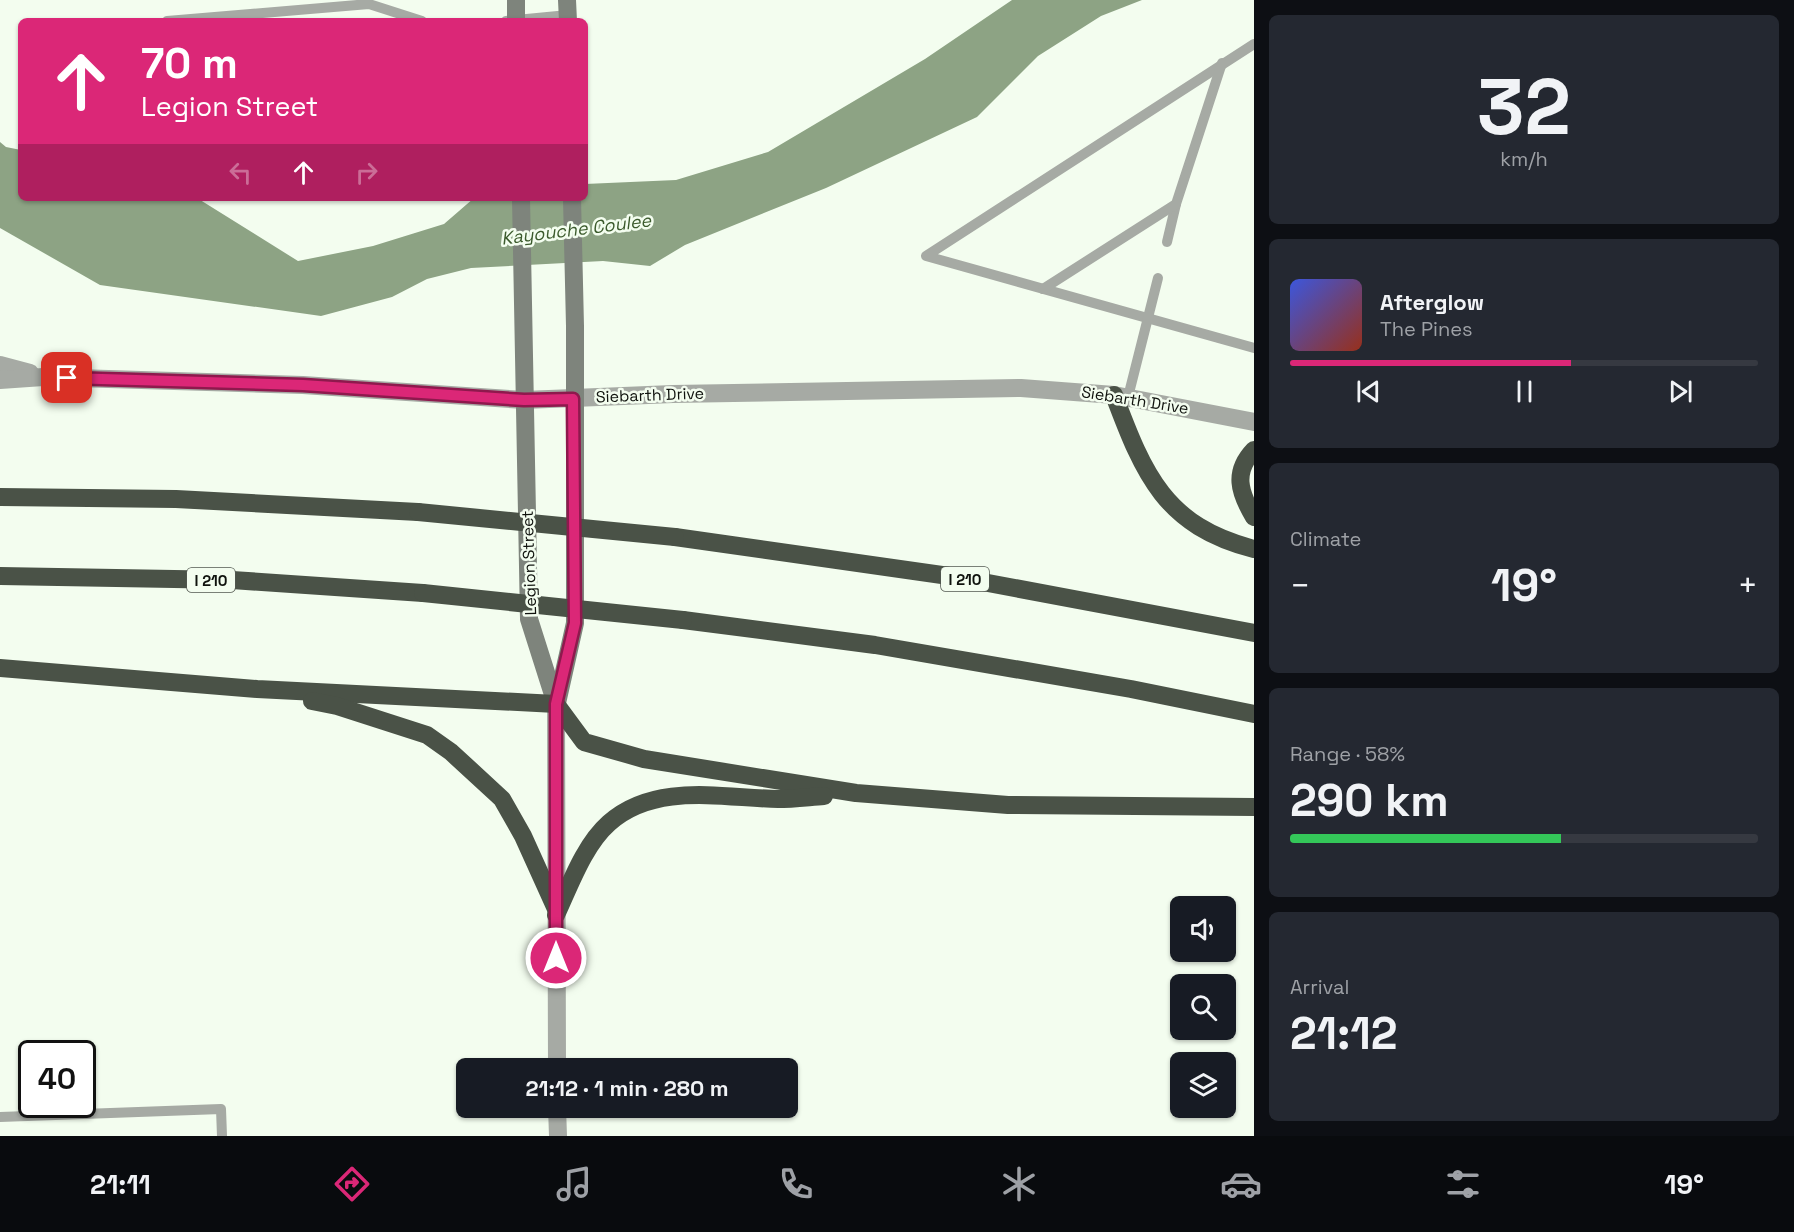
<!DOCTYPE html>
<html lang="en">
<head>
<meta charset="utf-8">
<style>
	body { margin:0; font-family:"Space Grotesk",sans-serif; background:#242831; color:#f1f3f6; height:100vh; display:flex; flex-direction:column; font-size:22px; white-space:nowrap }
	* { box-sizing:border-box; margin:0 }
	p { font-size:20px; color:#9ea1a6 }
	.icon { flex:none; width:33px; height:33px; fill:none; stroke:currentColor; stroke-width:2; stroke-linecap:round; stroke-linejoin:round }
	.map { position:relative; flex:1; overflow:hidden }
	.details { display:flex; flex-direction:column; gap:15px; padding:15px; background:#0d0f14; width:540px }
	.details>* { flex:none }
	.guide { position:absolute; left:18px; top:18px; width:570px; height:183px; border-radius:9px; box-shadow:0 2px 4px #0004; background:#db2777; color:#fff; overflow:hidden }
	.buttons { position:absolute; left:1170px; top:896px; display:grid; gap:12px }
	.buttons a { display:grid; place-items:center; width:66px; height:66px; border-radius:9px; background:#171b24; box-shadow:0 2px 4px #0004; font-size:30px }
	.speed { position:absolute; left:18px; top:1040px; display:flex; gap:12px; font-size:30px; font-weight:700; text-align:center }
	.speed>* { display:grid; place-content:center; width:78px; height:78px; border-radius:50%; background:#171b24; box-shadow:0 2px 4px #0004; line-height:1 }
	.speed .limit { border:3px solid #111; border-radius:9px; background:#fff; color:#111 }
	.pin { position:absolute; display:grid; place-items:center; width:51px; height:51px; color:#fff; margin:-26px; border-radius:12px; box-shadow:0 3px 9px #0006 }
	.me { position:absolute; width:66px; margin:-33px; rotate:0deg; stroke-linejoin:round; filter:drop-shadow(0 0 4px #0008) }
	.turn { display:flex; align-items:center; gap:21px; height:126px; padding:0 24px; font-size:27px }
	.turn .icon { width:78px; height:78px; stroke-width:2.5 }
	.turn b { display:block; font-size:42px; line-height:51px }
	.lanes { display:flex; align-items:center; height:57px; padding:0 24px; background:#0003; justify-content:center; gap:30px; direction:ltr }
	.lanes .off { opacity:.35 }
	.big { font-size:45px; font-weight:600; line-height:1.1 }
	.details .tile { flex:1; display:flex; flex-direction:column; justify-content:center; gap:9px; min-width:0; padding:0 21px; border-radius:9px; background:#242831 }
	.details .dial { align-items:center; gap:0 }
	.dial b { font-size:78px; line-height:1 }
	.song { display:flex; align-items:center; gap:18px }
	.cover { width:72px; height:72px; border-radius:9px; background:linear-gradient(135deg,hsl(230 70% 55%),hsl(10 70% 35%)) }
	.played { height:6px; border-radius:3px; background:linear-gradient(90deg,#db2777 60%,#363941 60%) }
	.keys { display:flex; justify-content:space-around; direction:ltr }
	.heat { display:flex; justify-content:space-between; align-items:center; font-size:33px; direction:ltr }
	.charge { height:9px; border-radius:4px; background:linear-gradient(90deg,#34c759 58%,#363941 0) }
	.trip { position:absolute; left:456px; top:1058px; width:342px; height:60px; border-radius:9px; background:#171b24; box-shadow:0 2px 4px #0004; font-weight:600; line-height:60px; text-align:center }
	.tabs { display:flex; height:96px; justify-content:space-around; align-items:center; background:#090b0e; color:#9ea1a6 }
	.tabs .icon { width:42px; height:42px }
	.tabs .selected { color:#db2777 }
	.tabs b { font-size:27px; color:#f1f3f6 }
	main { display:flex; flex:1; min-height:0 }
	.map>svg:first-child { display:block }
</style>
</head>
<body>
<main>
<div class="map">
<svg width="1254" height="1136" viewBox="0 0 1254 1136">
	<rect width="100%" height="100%" fill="#f3fdef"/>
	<!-- water -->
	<polygon fill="#8da384" points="1012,0 1142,0 1101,16 1038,56 977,117 826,188 685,245 650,266 603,261 471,268 427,279 392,297 321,316 100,285 0,228 0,142 6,147 21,150 21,198 197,198 298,261 373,246 444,224 474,198 585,198 585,184 676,180 768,152 925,59"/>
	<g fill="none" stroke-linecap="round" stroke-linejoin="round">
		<!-- service -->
		<g stroke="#a6aaa4" stroke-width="10">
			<polyline points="167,21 369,4 422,21"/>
			<polyline points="506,21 568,15"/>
			<polyline points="1254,44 926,256 1254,348"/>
			<polyline points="1167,242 1176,204"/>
			<polyline points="1043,289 1176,204 1222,63"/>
			<polyline points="1128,397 1158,278"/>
			<polyline points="0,1117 221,1109 222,1136"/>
		</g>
		<!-- minor -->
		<polyline stroke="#a6aaa4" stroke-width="18" points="1114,395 1254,422"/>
		<!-- tertiary -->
		<g stroke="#a6aaa4" stroke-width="18">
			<polyline points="0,365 30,373"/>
			<polyline points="0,380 43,377 303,385 524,400 673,394 960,389 1021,388 1114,395"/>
			<polyline points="556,704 557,1068"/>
			<polyline points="557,1107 558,1136"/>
		</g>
		<!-- secondary -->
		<g stroke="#7e847c" stroke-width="18">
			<polyline points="516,0 516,21"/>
			<polyline points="567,0 568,21"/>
			<polyline points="521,198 529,619 556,704"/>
			<polyline points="557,703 575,623 575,326 572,198"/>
		</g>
		<!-- motorway -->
		<g stroke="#4a5247" stroke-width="18">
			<path d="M 1114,395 C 1144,475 1165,526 1254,549"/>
			<path d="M 1254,450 C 1233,472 1239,492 1254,517"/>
			<polyline points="0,497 176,499 418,512"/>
			<polyline points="675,537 956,577 1254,633"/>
			<polyline points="0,576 232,580 423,593"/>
			<polyline points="683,620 875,645 1131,689 1254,714"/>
			<polyline points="0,668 257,689 556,704 584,742 644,759 856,793 1008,805 1254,807"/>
			<polyline points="312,701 337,706 427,735 451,752 502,799 523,836 556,909"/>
			<path d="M 556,915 C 570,885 584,845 609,823 C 655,782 722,798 778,799 C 793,799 809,797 824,796"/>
		</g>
		<!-- motorway-bridge -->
		<g stroke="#4a5247" stroke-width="18">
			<polyline points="418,512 675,537"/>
			<polyline points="423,593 683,620"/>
		</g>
	</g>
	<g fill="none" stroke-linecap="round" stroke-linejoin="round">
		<defs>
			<polyline id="route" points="67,378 303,385 524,400 573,399 575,623 556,704 556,958"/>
		</defs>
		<!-- route casing -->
		<use href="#route" stroke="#8e194d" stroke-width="15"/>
		<!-- route -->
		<use href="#route" stroke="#db2777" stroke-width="10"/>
	</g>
	<g text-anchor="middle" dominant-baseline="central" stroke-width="5" stroke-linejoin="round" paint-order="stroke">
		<!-- shield labels -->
		<g fill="#f3fdef" stroke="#535851" stroke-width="1.5">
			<rect x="941" y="567" width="48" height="24" rx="4.5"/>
			<rect x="187" y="568" width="48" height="24" rx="4.5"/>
		</g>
		<g font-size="15" font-weight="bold" fill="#0f120d">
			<text x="965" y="579">I 210</text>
			<text x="211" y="580">I 210</text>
		</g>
		<!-- street labels -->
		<g font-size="16" fill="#0f120d" stroke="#f3fdef">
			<text transform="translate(650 395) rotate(-2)">Siebarth Drive</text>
			<text transform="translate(1135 400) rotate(9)">Siebarth Drive</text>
			<text transform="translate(529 563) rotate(-92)">Legion Street</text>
		</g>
		<!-- water labels -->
		<g font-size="18" font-style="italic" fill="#3b5a2c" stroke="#f3fdef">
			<text transform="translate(576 229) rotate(-7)">Kayouche Coulee</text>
		</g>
	</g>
</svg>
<div class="buttons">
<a><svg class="icon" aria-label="sound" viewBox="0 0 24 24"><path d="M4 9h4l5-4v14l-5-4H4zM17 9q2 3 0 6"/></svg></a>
<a><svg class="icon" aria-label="search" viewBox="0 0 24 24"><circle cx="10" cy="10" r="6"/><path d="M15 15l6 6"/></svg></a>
<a><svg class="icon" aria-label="layers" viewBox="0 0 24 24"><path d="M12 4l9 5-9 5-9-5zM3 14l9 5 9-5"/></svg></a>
</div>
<div class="speed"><div class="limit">40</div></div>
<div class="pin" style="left:67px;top:378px;background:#d93025"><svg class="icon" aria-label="arrive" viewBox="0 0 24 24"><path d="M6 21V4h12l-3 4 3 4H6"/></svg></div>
<svg class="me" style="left:556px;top:958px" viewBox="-20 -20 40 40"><circle r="17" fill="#db2777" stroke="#fff" stroke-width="3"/><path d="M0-11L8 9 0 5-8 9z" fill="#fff"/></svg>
<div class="trip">21:12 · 1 min · 280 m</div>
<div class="guide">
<div class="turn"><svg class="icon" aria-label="ahead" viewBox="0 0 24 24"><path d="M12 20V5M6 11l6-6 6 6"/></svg><div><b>70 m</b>Legion Street</div></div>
<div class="lanes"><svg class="icon off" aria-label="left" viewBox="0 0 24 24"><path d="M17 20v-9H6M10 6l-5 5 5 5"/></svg><svg class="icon" aria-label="ahead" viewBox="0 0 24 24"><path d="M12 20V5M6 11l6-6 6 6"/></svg><svg class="icon off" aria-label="right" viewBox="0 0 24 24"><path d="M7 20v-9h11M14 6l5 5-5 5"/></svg></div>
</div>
</div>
<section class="details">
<div class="tile dial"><b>32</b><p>km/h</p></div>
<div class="tile">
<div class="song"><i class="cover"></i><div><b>Afterglow</b><p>The Pines</p></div></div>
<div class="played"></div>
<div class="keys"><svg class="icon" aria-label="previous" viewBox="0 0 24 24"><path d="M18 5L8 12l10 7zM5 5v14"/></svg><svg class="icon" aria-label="pause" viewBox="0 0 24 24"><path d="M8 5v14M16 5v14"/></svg><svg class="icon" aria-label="next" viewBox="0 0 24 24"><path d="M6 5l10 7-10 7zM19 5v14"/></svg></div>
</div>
<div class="tile"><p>Climate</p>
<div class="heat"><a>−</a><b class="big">19°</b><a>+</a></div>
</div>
<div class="tile"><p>Range · 58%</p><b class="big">290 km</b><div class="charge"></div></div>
<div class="tile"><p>Arrival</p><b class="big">21:12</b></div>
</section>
</main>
<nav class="tabs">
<b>21:11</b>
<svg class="icon selected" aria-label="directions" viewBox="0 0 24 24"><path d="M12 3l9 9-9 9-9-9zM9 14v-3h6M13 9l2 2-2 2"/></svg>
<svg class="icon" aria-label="music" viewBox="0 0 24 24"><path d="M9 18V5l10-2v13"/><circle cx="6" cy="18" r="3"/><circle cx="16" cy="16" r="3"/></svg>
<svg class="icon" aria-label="phone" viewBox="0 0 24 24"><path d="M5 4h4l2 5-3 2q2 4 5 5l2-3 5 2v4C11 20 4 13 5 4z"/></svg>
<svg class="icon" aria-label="climate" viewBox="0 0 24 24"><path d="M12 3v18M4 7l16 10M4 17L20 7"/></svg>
<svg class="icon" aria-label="car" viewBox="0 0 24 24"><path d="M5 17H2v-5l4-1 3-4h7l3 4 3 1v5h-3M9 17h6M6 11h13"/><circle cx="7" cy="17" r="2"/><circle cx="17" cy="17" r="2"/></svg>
<svg class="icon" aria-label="filters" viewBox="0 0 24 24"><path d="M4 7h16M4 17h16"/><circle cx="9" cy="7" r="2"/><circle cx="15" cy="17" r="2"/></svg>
<b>19°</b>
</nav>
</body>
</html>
